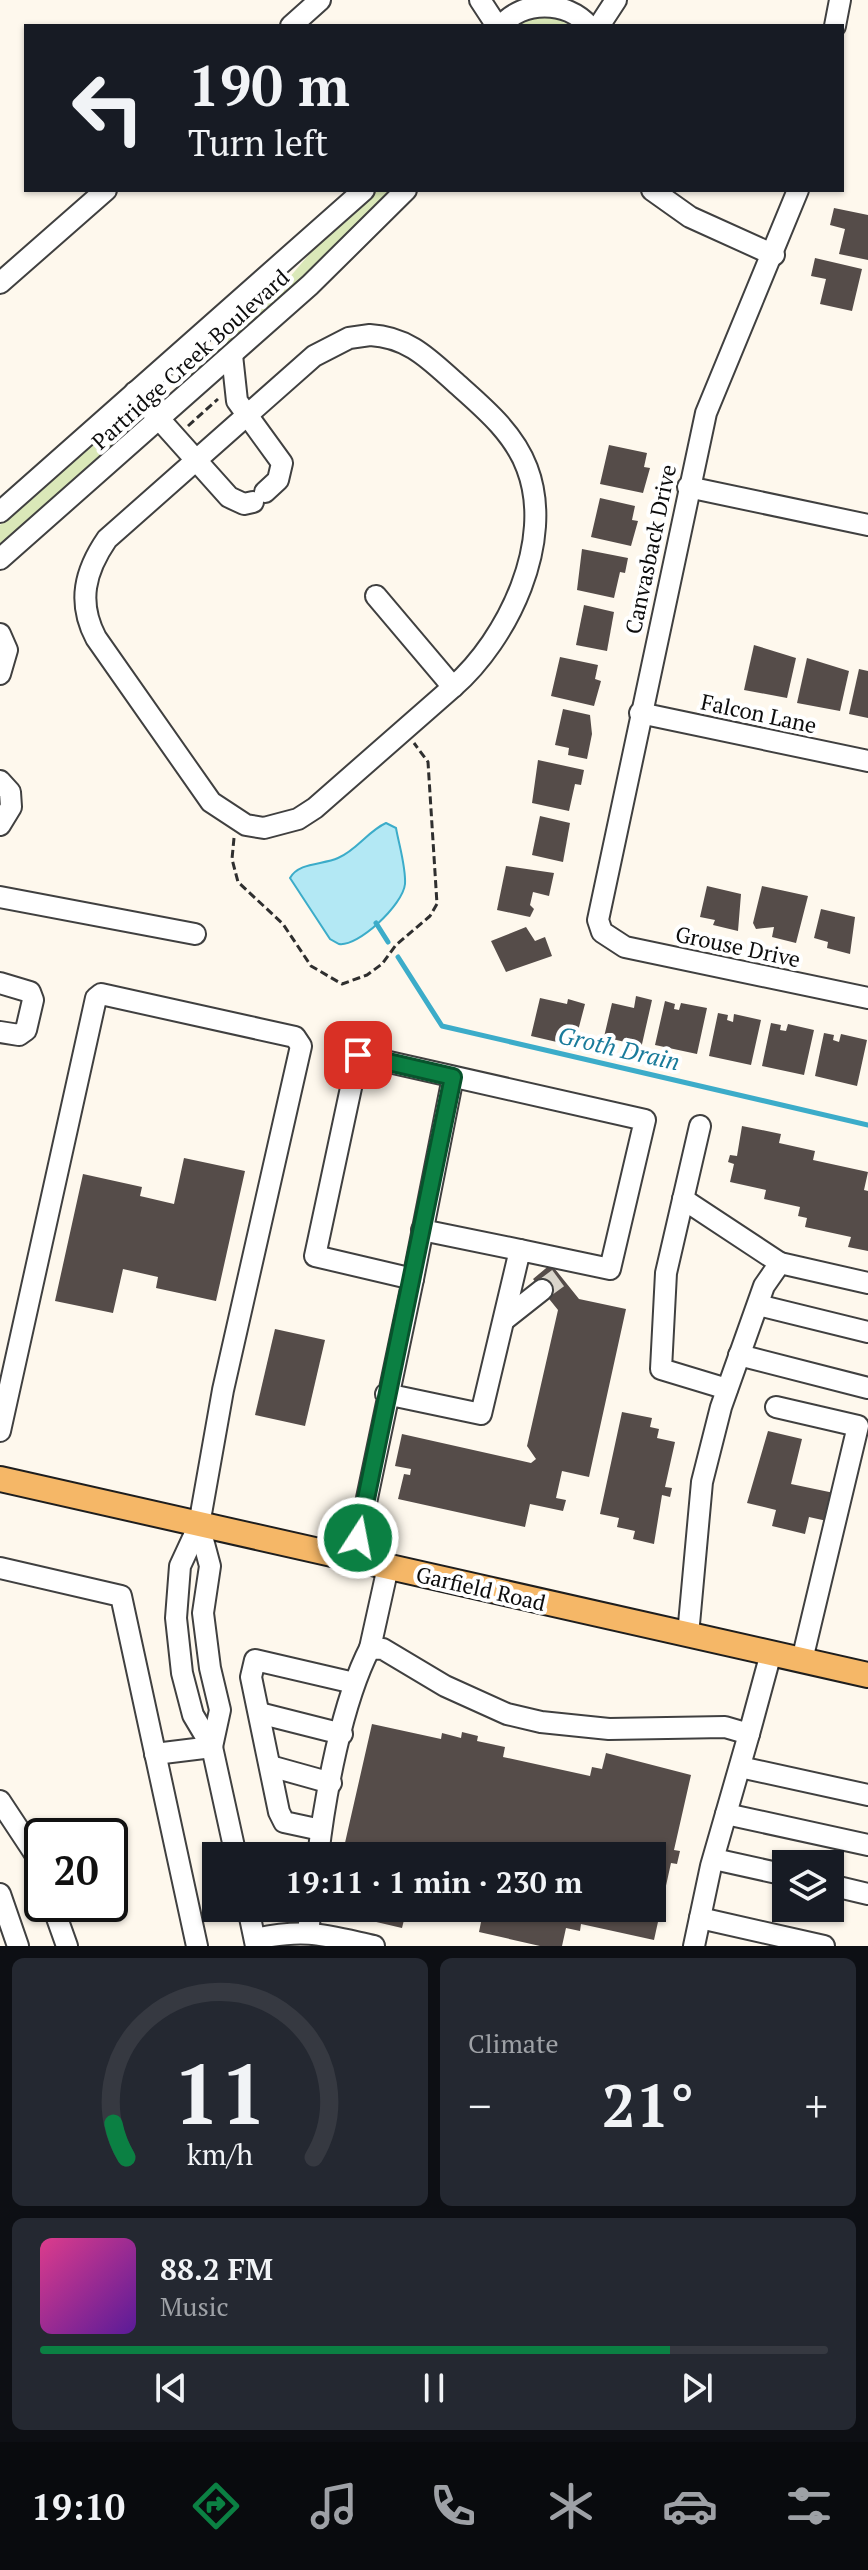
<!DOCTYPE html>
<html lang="en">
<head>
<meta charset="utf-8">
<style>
	body { margin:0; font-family:"PT Serif",serif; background:#242831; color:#f1f3f6; height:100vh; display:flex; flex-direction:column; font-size:30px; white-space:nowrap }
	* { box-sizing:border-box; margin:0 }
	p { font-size:26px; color:#9ea1a6 }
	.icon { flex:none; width:44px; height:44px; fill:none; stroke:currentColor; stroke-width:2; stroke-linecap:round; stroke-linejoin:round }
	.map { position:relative; height:1946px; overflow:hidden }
	.sheet { display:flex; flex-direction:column; gap:12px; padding:12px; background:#0d0f14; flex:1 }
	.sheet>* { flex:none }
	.banner { position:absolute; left:24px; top:24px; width:820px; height:168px; border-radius:0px; box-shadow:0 2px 6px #0004; background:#171b24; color:#f1f3f6; overflow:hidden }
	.tools { position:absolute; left:772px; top:1850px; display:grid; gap:16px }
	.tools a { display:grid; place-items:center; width:72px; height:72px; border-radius:0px; background:#171b24; box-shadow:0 2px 6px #0004; font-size:40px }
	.speed { position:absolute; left:24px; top:1818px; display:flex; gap:16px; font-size:40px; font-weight:700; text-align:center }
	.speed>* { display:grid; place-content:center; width:104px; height:104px; border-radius:50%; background:#171b24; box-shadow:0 2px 6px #0004; line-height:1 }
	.speed .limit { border:4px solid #111; border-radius:12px; background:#fff; color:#111 }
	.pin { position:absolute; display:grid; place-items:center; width:68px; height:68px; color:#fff; margin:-34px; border-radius:16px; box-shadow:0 4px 12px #0006 }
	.me { position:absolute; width:88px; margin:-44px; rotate:11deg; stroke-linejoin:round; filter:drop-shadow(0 0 6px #0008) }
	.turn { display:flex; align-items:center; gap:28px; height:168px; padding:0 32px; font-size:36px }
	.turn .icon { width:104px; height:104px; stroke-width:2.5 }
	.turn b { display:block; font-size:56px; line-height:68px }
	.big { font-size:60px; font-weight:700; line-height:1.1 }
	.sheet .tile { flex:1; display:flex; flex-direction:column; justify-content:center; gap:12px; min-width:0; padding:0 28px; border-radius:12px; background:#242831 }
	.sheet .dial { align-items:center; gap:0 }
	.dial svg { height:208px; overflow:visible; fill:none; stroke:#363941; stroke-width:7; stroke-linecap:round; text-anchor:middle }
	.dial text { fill:#f1f3f6; stroke:none }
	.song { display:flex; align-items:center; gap:24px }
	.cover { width:96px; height:96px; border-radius:12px; background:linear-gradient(135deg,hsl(330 70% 55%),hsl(270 70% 35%)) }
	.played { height:8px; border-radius:4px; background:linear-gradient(90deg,#0b8043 80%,#363941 80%) }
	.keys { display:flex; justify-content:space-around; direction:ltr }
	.heat { display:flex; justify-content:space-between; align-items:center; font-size:44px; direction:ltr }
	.sheet .tiles { flex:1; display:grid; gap:12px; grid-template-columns:1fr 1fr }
	.tile:last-child { grid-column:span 2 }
	.trip { position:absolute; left:202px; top:1842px; width:464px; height:80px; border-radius:0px; background:#171b24; box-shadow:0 2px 6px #0004; font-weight:700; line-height:80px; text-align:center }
	.dock { display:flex; height:128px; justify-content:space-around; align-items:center; background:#090b0e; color:#9ea1a6 }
	.dock .icon { width:56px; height:56px }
	.dock .active { color:#0b8043 }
	.dock b { font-size:36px; color:#f1f3f6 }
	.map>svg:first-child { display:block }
</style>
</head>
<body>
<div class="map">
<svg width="868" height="1946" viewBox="0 0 868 1946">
	<rect width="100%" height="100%" fill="#fef8ed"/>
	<!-- green -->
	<g fill="#dae8b8">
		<polygon points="548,14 572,26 518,26 528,18"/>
		<polygon points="378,190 391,190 301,280 180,385 179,380 272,298 323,238"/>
		<polygon points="133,410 140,415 138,424 0,546 0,525"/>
	</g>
	<!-- water -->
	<path fill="#b3e8f4" stroke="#3cacc9" stroke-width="2" d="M 386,823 L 396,828 C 399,845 406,867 405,884 C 403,905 358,947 339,944 L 330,939 L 290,878 C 299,862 323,865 338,858 C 357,850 368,831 386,823 Z"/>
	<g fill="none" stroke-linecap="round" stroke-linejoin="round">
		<!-- stream -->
		<g stroke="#3cacc9" stroke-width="5">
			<polyline points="376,923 388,942"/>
			<polyline points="398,957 442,1026 868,1125"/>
		</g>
	</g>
	<!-- building -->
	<g fill="#554c49">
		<polygon points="834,208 868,215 868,260 839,254 845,229 830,225"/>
		<polygon points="815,258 862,269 852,311 820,304 826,279 811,276"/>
		<polygon points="609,445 647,453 644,467 650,468 643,493 600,484"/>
		<polygon points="600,498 635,506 632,520 638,521 631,546 591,537"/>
		<polygon points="582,549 628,558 625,573 620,572 614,598 577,590"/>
		<polygon points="584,605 614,612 607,651 576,645"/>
		<polygon points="754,645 796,658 787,698 744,690"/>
		<polygon points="560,657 598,665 595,679 601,681 594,706 551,696"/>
		<polygon points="807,658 849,671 840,711 797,703"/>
		<polygon points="859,669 868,671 868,718 849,714"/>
		<polygon points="563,709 590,715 592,734 587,759 568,755 569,748 555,745"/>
		<polygon points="538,760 584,770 581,785 575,784 569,811 532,803"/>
		<polygon points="540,816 570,823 563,862 532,855"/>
		<polygon points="506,866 554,873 549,896 533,892 530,905 534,909 530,917 497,910"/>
		<polygon points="707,886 741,894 738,931 713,925 715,920 700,917"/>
		<polygon points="762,886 808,896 796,943 772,937 774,927 756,929 753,923"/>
		<polygon points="821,909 855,917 850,954 827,948 828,942 814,938"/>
		<polygon points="526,927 535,941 545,937 552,956 506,972 491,941"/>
		<polygon points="636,996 652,1000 640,1053 623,1049 625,1042 604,1037 612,1003 634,1008"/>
		<polygon points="540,998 567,1004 568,999 585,1004 574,1046 531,1036"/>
		<polygon points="665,1001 675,1004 674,1009 679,1010 681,1003 707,1008 697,1054 655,1045"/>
		<polygon points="718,1013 728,1015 727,1020 733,1022 734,1014 761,1020 751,1065 709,1056"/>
		<polygon points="771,1023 781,1025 780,1030 786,1031 788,1024 814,1030 804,1075 762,1066"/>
		<polygon points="824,1033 834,1035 833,1040 839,1042 841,1034 867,1040 857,1086 815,1076"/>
		<polygon points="742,1126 781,1134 779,1143 815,1151 813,1160 868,1172 864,1190 868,1191 868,1251 848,1247 851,1237 805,1227 807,1218 798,1216 800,1207 764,1199 766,1190 730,1182 734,1164 728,1162 730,1155 737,1156"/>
		<polygon points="184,1158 245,1171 216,1301 156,1288 158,1277 123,1269 113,1313 55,1301 83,1174 142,1187 140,1196 174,1204"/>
		<polygon points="551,1264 579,1299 626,1309 589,1477 562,1471 556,1498 566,1500 563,1511 530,1504 525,1527 398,1499 404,1474 410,1475 411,1469 395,1466 402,1434 531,1463 536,1459 527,1446 558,1310 533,1279"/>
		<polygon points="275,1329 325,1340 305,1426 255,1415"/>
		<polygon points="622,1412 652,1418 650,1427 659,1429 657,1438 675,1442 665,1487 672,1488 670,1497 662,1495 654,1544 633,1539 635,1531 617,1527 619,1518 600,1514"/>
		<polygon points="768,1431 802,1439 791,1484 834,1493 827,1521 809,1517 805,1534 772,1526 776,1510 747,1503"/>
		<polygon points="372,1724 441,1739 442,1733 461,1738 462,1732 478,1736 477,1741 505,1747 503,1757 590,1776 592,1767 602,1769 606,1753 691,1775 674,1850 680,1851 677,1864 671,1863 654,1940 581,1924 580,1931 566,1928 562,1946 540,1946 479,1932 483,1912 472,1909 652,1908 652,1856 342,1856"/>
		<polygon points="375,1908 407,1908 402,1928 372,1921"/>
	</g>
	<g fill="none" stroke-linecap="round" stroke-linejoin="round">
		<!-- minor-tunnel -->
		<polyline stroke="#dad5cb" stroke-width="20" stroke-dasharray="20 10" stroke-linecap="butt" points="542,1290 561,1276"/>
		<defs>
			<g id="minor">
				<polyline points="480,0 497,26"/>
				<polyline points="291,26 320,0"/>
				<path d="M 501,26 C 523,0 566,0 589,26"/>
				<polyline points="599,26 616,0"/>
				<polyline points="835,26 840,0"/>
				<polyline points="652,190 690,217 774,255"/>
				<polyline points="798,190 706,413 598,920 602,932 625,947 868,998"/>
				<polyline points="0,283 106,190"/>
				<path d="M 370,335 C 409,337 430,360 457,384 C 484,408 514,433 527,468 C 555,541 508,639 453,687 L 315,808 L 298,819 L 264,828 L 246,825 L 211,802 L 96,638 C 77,602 85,571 107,539 L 314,356 L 349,338 Z"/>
				<polyline points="232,355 237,401 282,463 278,480 265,492"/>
				<polyline points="135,392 229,497 244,504 253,502"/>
				<polyline points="688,487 868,525"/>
				<polyline points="0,512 364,190"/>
				<polyline points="0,559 310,285 406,190"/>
				<polyline points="376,596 453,687"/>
				<polyline points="0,634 7,650 0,674"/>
				<polyline points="640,713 868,761"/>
				<polyline points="0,781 10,792 11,807 0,825"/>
				<polyline points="0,897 195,934"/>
				<polyline points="0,983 30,992 33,1000 26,1030 19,1035 0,1032"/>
				<polyline points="700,1126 666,1273 661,1369 727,1389"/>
				<polyline points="683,1199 780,1263"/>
				<polyline points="422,1230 520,1250"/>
				<polyline points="413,1279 453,1077"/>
				<polyline points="758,1305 868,1332"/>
				<polyline points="504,1320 542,1290"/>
				<polyline points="739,1355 868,1388"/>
				<polyline points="776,1407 858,1426 802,1660"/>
				<polyline points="0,1431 96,998 101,994 295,1037 301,1046 223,1390 199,1525 180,1566 176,1618 182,1673 193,1715 212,1747 236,1856"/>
				<polyline points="199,1525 210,1566 203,1613 210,1668 220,1710 212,1747"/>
				<polyline points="354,1560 413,1279 315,1256 358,1055 645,1120 610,1269 520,1250 481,1414 386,1394"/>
				<polyline points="0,1568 121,1596 197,1946"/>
				<polyline points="688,1635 702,1482 721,1407 764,1286 780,1263 868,1283"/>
				<polyline points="370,1648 388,1567"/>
				<polyline points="259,1713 342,1734"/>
				<polyline points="749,1734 771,1653"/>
				<polyline points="155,1754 212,1747"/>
				<polyline points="270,1766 331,1783"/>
				<polyline points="740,1767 868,1795"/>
				<polyline points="0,1801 35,1854 42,1874"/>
				<polyline points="726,1814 868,1845"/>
				<polyline points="321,1830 284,1822 279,1812 251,1677 255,1660 354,1683"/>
				<path d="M 318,1856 C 325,1795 342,1702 370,1648 L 383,1649 L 445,1686 L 507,1714 L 541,1722 L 609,1729 L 725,1727 L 749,1734 L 711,1866 L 694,1946"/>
				<polyline points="714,1859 786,1875"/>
				<polyline points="830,1885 868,1894"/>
				<polyline points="0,1894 18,1946"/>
				<polyline points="52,1904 67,1946"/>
				<polyline points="248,1908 256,1946"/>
				<polyline points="700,1918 824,1946"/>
				<polyline points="308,1932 311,1908"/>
				<path d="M 255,1939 C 306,1928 324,1935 374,1946"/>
			</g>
			<polyline id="major" points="0,1479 868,1675"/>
		</defs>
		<!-- minor casing -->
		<use href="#minor" stroke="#404040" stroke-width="24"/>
		<!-- major casing -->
		<use href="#major" stroke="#1e1e1e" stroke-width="28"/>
		<!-- path -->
		<g stroke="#2f2f2f" stroke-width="3" stroke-dasharray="8 4" stroke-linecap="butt">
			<polyline points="188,426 218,399"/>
			<polyline points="234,838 232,859 238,882 283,924 311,966 342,984 367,975 382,964 396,945 430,916 437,904 428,762 414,743"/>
		</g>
		<!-- minor -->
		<use href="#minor" stroke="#fff" stroke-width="20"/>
		<!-- major -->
		<use href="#major" stroke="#f5b767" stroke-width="24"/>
	</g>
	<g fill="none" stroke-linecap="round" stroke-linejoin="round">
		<defs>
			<polyline id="route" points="358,1055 453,1077 358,1538"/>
		</defs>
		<!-- route casing -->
		<use href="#route" stroke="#07532c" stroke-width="20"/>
		<!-- route -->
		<use href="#route" stroke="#0b8043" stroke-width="14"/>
	</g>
	<g text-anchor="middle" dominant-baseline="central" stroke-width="8" stroke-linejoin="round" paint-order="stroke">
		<!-- street labels -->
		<g font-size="22" fill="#0d0d0d" stroke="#fff">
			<text transform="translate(190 359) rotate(-42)">Partridge Creek Boulevard</text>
			<text transform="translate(650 549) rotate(-78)">Canvasback Drive</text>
			<text transform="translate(759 713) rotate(12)">Falcon Lane</text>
			<text transform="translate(738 946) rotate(12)">Grouse Drive</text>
			<text transform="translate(481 1588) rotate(13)">Garfield Road</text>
		</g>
		<!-- water labels -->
		<g font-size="24" font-style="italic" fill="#1a7b9b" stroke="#fff">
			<text transform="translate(619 1048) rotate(13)">Groth Drain</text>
		</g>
	</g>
</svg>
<div class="tools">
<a><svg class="icon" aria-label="layers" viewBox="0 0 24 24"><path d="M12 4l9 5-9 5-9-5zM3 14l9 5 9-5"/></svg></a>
</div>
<div class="speed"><div class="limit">20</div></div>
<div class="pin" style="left:358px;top:1055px;background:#d93025"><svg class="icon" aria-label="arrive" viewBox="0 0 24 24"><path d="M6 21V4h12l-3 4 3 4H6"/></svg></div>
<svg class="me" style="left:358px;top:1538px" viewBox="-20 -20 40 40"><circle r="17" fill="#0b8043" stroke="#fff" stroke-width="3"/><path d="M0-11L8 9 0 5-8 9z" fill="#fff"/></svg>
<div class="trip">19:11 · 1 min · 230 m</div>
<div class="banner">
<div class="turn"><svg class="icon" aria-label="left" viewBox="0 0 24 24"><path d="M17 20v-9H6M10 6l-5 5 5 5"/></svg><div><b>190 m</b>Turn left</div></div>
</div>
</div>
<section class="sheet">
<div class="tiles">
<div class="tile dial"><svg viewBox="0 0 100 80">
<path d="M14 69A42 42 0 1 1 86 69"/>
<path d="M14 69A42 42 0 0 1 9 56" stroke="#0b8043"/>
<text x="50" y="56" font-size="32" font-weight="700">11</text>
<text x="50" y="72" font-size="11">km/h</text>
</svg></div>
<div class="tile"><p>Climate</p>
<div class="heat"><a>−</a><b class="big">21°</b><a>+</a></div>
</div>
<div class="tile">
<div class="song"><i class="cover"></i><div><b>88.2 FM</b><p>Music</p></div></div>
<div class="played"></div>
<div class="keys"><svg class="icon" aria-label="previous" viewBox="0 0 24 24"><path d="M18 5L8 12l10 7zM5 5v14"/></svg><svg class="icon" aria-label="pause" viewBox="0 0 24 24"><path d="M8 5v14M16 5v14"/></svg><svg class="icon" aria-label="next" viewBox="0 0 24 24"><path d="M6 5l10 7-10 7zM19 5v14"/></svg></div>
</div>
</div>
</section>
<nav class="dock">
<b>19:10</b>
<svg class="icon active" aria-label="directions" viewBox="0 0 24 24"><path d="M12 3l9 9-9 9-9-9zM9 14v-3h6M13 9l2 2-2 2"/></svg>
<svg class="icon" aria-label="music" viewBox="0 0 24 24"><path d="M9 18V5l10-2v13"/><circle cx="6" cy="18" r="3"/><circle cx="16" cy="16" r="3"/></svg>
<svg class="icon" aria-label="phone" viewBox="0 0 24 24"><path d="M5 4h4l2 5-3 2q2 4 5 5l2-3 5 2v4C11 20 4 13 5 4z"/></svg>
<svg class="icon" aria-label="climate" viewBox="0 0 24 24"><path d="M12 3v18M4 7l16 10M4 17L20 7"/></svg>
<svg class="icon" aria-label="car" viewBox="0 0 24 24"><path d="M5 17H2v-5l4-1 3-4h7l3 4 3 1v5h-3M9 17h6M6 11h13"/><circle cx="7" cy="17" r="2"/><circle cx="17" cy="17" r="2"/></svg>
<svg class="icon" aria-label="filters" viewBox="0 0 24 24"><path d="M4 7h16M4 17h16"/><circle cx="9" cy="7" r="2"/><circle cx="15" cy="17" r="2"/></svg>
</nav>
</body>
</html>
